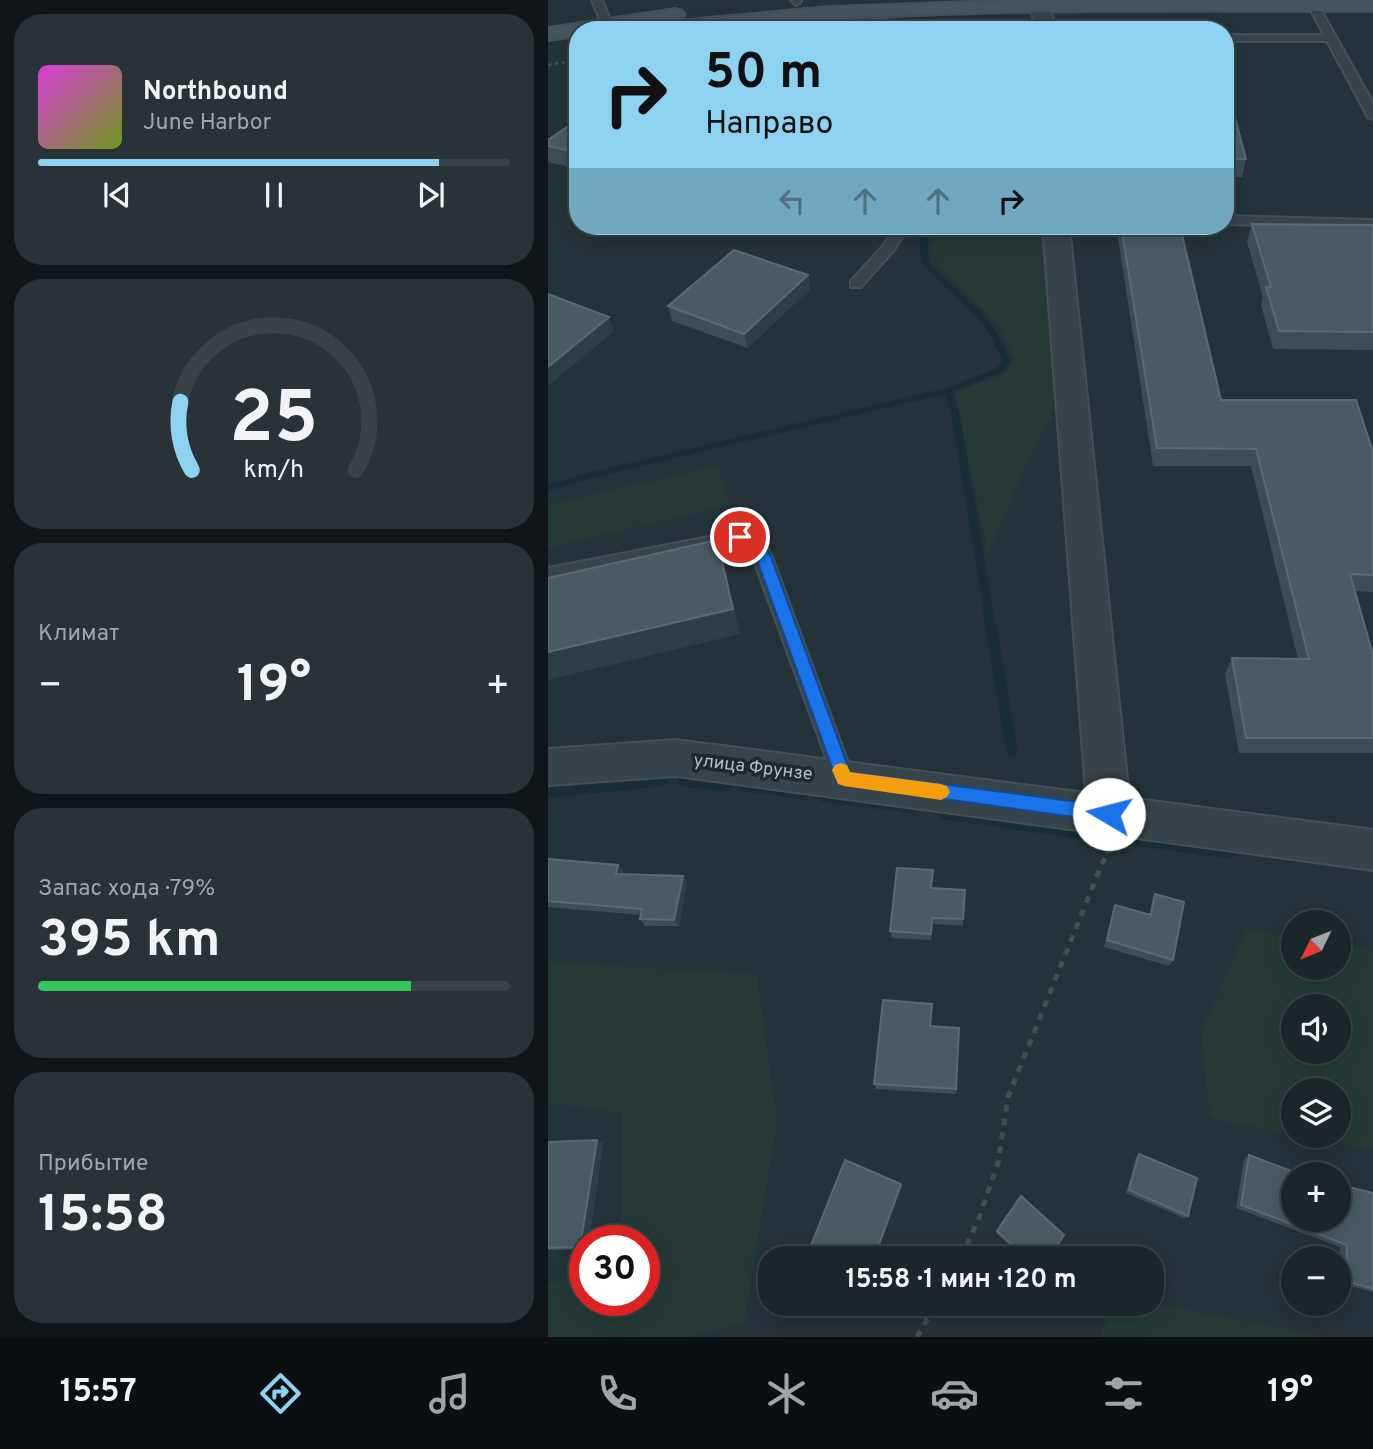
<!DOCTYPE html>
<html lang="ru">
<head>
<meta charset="utf-8">
<style>
	body { margin:0; font-family:Overpass,sans-serif; background:#283237; color:#f1f3f6; height:100vh; display:flex; flex-direction:column; font-size:26px; white-space:nowrap }
	* { box-sizing:border-box; margin:0 }
	p { font-size:23px; color:#a0a5a9 }
	.icon { flex:none; width:38px; height:38px; fill:none; stroke:currentColor; stroke-width:2; stroke-linecap:round; stroke-linejoin:round }
	.map { position:relative; flex:1; overflow:hidden }
	.drawer { display:flex; flex-direction:column; gap:14px; padding:14px; background:#0f1518; width:548px }
	.drawer>* { flex:none }
	.hud { position:absolute; left:21px; top:21px; width:665px; height:214px; border-radius:28px; box-shadow:0 4px 18px #0003,0 0 0 2px #394347; background:#8dd2f0; color:#111; overflow:hidden }
	.needle { width:46px; rotate:227deg }
	.tools { position:absolute; left:733px; top:910px; display:grid; gap:14px }
	.tools a { display:grid; place-items:center; width:70px; height:70px; border-radius:50%; background:#1b262b; box-shadow:0 4px 18px #0003,0 0 0 2px #394347; font-size:35px }
	.speed { position:absolute; left:21px; top:1225px; display:flex; gap:14px; font-size:35px; font-weight:700; text-align:center }
	.speed>* { display:grid; place-content:center; width:91px; height:91px; border-radius:50%; background:#1b262b; box-shadow:0 4px 18px #0003,0 0 0 2px #394347; line-height:1 }
	.speed .limit { border:10px solid #d22; background:#fff; color:#111 }
	.pin { position:absolute; display:grid; place-items:center; width:60px; height:60px; color:#fff; margin:-30px; border:4px solid #fff; border-radius:50%; box-shadow:0 2px 7px #0007 }
	.me { position:absolute; width:77px; margin:-38px; rotate:278deg; stroke-linejoin:round; filter:drop-shadow(0 0 5px #0008) }
	.turn { display:flex; align-items:center; gap:24px; height:147px; padding:0 21px; font-size:32px }
	.turn .icon { width:91px; height:91px; stroke-width:2.5 }
	.turn b { display:block; font-size:49px; line-height:60px }
	.lanes { display:flex; align-items:center; height:66px; padding:0 21px; background:#0003; justify-content:center; gap:35px; direction:ltr }
	.lanes .off { opacity:.35 }
	.big { font-size:52px; font-weight:700; line-height:1.1 }
	.drawer .card { flex:1; display:flex; flex-direction:column; justify-content:center; gap:10px; min-width:0; padding:0 24px; border-radius:28px; background:#283237 }
	.drawer .dial { align-items:center; gap:0 }
	.dial svg { height:182px; overflow:visible; fill:none; stroke:#394347; stroke-width:7; stroke-linecap:round; text-anchor:middle }
	.dial text { fill:#f1f3f6; stroke:none }
	.song { display:flex; align-items:center; gap:21px }
	.cover { width:84px; height:84px; border-radius:10px; background:linear-gradient(135deg,hsl(300 70% 55%),hsl(80 70% 35%)) }
	.played { height:7px; border-radius:4px; background:linear-gradient(90deg,#8dd2f0 85%,#394347 85%) }
	.keys { display:flex; justify-content:space-around; direction:ltr }
	.heat { display:flex; justify-content:space-between; align-items:center; font-size:38px; direction:ltr }
	.charge { height:10px; border-radius:5px; background:linear-gradient(90deg,#34c759 79%,#394347 0) }
	.trip { position:absolute; left:210px; top:1246px; width:406px; height:70px; border-radius:28px; background:#1b262b; box-shadow:0 4px 18px #0003,0 0 0 2px #394347; font-weight:700; line-height:70px; text-align:center }
	.dock { display:flex; height:112px; justify-content:space-around; align-items:center; background:#0b0f11; color:#a0a5a9 }
	.dock .icon { width:49px; height:49px }
	.dock .active { color:#8dd2f0 }
	.dock b { font-size:32px; color:#f1f3f6 }
	main { display:flex; flex:1; min-height:0 }
	.map>svg:first-child { display:block }
</style>
</head>
<body>
<main>
<section class="drawer">
<div class="card">
<div class="song"><i class="cover"></i><div><b>Northbound</b><p>June Harbor</p></div></div>
<div class="played"></div>
<div class="keys"><svg class="icon" aria-label="previous" viewBox="0 0 24 24"><path d="M18 5L8 12l10 7zM5 5v14"/></svg><svg class="icon" aria-label="pause" viewBox="0 0 24 24"><path d="M8 5v14M16 5v14"/></svg><svg class="icon" aria-label="next" viewBox="0 0 24 24"><path d="M6 5l10 7-10 7zM19 5v14"/></svg></div>
</div>
<div class="card dial"><svg viewBox="0 0 100 80">
<path d="M14 69A42 42 0 1 1 86 69"/>
<path d="M14 69A42 42 0 0 1 9 39" stroke="#8dd2f0"/>
<text x="50" y="56" font-size="32" font-weight="700">25</text>
<text x="50" y="72" font-size="11">km/h</text>
</svg></div>
<div class="card"><p>Климат</p>
<div class="heat"><a>−</a><b class="big">19°</b><a>+</a></div>
</div>
<div class="card"><p>Запас хода · 79%</p><b class="big">395 km</b><div class="charge"></div></div>
<div class="card"><p>Прибытие</p><b class="big">15:58</b></div>
</section>
<div class="map">
<svg width="826" height="1337" viewBox="0 0 826 1337">
	<rect width="100%" height="100%" fill="#243339"/>
	<!-- green -->
	<g fill="#253a36" fill-rule="evenodd">
		<polygon points="384,226 491,226 501,251 515,400 486,446 440,554 407,393 460,373 466,359 453,327 391,264 385,252"/>
		<polygon points="170,466 181,505 0,548 0,505"/>
		<path d="M 698,930 L 745,938 L 746,968 L 791,968 L 791,946 L 825,952 L 825,1149 L 755,1136 L 791,1136 L 791,1090 L 746,1090 L 745,1134 L 662,1118 L 653,1032 ZM 746,1006 L 791,1006 L 791,1052 L 746,1052 Z"/>
		<polygon points="0,962 209,975 229,1122 196,1322 140,1337 0,1337 0,1285 37,1270 37,1300 96,1300 96,1241 73,1241 74,1113 0,1102"/>
		<polygon points="604,1303 778,1337 552,1337 564,1304"/>
	</g>
	<g fill="none" stroke-linecap="round" stroke-linejoin="round">
		<!-- stream -->
		<g fill="#182d35" fill-rule="evenodd">
			<polygon points="372,226 379,226 380,254 383,266 433,311 449,332 463,361 454,373 405,391 412,417 470,752 468,755 464,757 460,755 458,752 404,417 397,394 36,480 0,491 0,485 35,474 398,388 448,369 455,361 441,333 427,315 376,267 372,254"/>
			<polygon points="115,776 119,777 121,781 119,785 115,786 0,798 0,788"/>
			<polygon points="136,777 181,781 185,782 187,786 185,790 181,791 136,787 132,786 130,782 132,778"/>
			<polygon points="195,781 253,789 257,790 259,794 257,798 253,799 195,791 191,790 189,786 191,782"/>
			<polygon points="276,792 362,803 366,804 368,808 366,812 362,813 276,802 272,801 270,797 272,793"/>
			<polygon points="395,809 539,830 543,831 545,835 543,839 539,840 395,819 391,818 389,814 391,810"/>
			<polygon points="576,834 682,847 686,849 688,853 686,857 682,859 576,844 572,843 570,839 572,835"/>
		</g>
		<defs>
			<g id="service">
				<polygon points="44,0 54,0 64,25 63,27 54,25"/>
				<polygon points="243,0 253,0 253,2 248,5"/>
				<polygon points="761,3 769,3 826,105 826,120 820,117 779,41 677,41 677,35 776,35 760,5"/>
				<polygon points="319,7 324,10 326,30 316,30 314,10"/>
				<polygon points="677,216 826,220 826,228 677,224"/>
				<polygon points="348,226 361,226 346,250 313,287 303,287 303,281 336,245"/>
				<polygon points="192,531 214,538 224,557 306,779 303,786 296,788 289,786 286,779 201,547 191,544 0,582 0,568"/>
			</g>
			<g id="minor">
				<polygon points="492,0 499,2 509,30 489,30 482,6 485,2"/>
				<polygon points="495,226 521,226 581,798 826,830 826,870 128,776 0,785 0,749 128,740 538,793"/>
			</g>
			<path id="secondary" d="M 479,0 L 826,0 L 826,11 C 674,11 522,9 371,15 C 277,19 184,30 91,30 L 93,26 L 70,30 L 30,30 L 30,36 L 0,40 L 0,28 L 127,9 L 134,11 L 137,15 L 128,21 L 281,7 Z"/>
		</defs>
		<!-- service casing -->
		<use href="#service" stroke="#435055" stroke-width="4"/>
		<!-- minor casing -->
		<use href="#minor" stroke="#435055" stroke-width="4"/>
		<!-- secondary casing -->
		<use href="#secondary" stroke="#435055" stroke-width="4"/>
		<!-- path-far2 -->
		<polyline stroke="#3e524d" stroke-width="2.5" stroke-dasharray="3.5 3.5" stroke-linecap="butt" points="0,65 30,60"/>
		<!-- path-far1 -->
		<polyline stroke="#3e524d" stroke-width="4.5" stroke-dasharray="5 5" stroke-linecap="butt" points="555,863 560,849"/>
		<!-- path -->
		<g stroke="#3e524d" stroke-width="5" stroke-dasharray="7 7" stroke-linecap="butt">
			<polyline points="413,1258 431,1218 450,1163 460,1097 555,861"/>
			<polyline points="369,1337 388,1304"/>
		</g>
		<!-- service -->
		<use href="#service" fill="#374449" fill-rule="evenodd"/>
		<!-- minor -->
		<use href="#minor" fill="#374449" fill-rule="evenodd"/>
		<!-- secondary -->
		<use href="#secondary" fill="#45555c" fill-rule="evenodd"/>
	</g>
	<!-- wall -->
	<g fill="#3c4e54">
		<polygon points="677,80 698,159 694,177 677,177"/>
		<polygon points="30,120 30,169 0,162 0,140"/>
		<polygon points="704,224 825,225 825,350 725,349 713,305 715,297 699,242"/>
		<polygon points="570,226 632,226 673,400 825,452 825,592 807,591 825,655 825,753 691,753 677,674 684,658 750,659 703,466 605,466 569,231"/>
		<polygon points="260,275 262,289 200,348 124,321 120,306"/>
		<polygon points="0,859 70,865 75,872 75,874 135,876 139,883 131,926 97,926 92,919 93,915 0,907"/>
		<polygon points="385,870 384,888 417,890 415,926 385,924 383,940 344,938 342,931"/>
		<polygon points="607,894 625,960 621,966 556,947 567,905 601,915 604,901"/>
		<polygon points="384,1004 383,1026 411,1028 408,1094 328,1089 326,1084"/>
		<polygon points="0,1142 55,1143 41,1241 37,1241 37,1249 0,1250"/>
		<polygon points="591,1154 640,1216 636,1218 578,1193 588,1157"/>
		<polygon points="701,1155 794,1190 801,1187 825,1193 825,1292 791,1283 792,1247 688,1208 696,1159"/>
		<polygon points="449,1231 501,1258 475,1258 448,1233"/>
	</g>
	<!-- shaded-wall -->
	<g fill="#2d3e44">
		<polygon points="260,275 262,289 200,348 196,334"/>
		<polygon points="61,317 66,331 0,386 0,367"/>
		<polygon points="169,540 177,567 192,634 0,680 0,652"/>
		<polygon points="70,865 75,872 73,881 68,874"/>
		<polygon points="135,876 139,883 131,926 126,920"/>
		<polygon points="49,1140 55,1143 41,1241 37,1241 37,1248 32,1247"/>
		<polygon points="353,1184 354,1187 328,1258 326,1258"/>
	</g>
	<!-- building -->
	<g fill="#495b61" stroke="#596a70" stroke-width="2">
		<polygon points="677,80 698,159 677,159"/>
		<polygon points="30,120 30,153 0,146 0,140 26,122"/>
		<polygon points="704,224 825,225 825,332 731,331 718,287 723,287"/>
		<polygon points="573,226 632,226 673,400 808,400 825,452 825,575 802,574 825,655 825,738 698,738 684,658 761,659 708,449 609,448"/>
		<polygon points="186,250 260,275 196,334 120,306"/>
		<polygon points="0,294 61,317 0,367"/>
		<polygon points="169,540 185,609 0,652 0,578"/>
		<polygon points="0,859 70,865 68,874 135,876 126,920 92,919 94,909 0,901"/>
		<polygon points="349,868 385,870 383,888 417,890 415,919 384,918 383,934 342,931"/>
		<polygon points="607,894 636,902 625,960 559,940 567,905 603,915"/>
		<polygon points="335,1000 384,1004 382,1026 411,1028 408,1089 326,1084"/>
		<polygon points="49,1140 32,1247 0,1248 0,1142"/>
		<polygon points="591,1154 649,1178 640,1216 581,1190"/>
		<polygon points="701,1155 751,1174 746,1174 746,1220 791,1220 791,1189 801,1193 801,1187 825,1193 825,1289 798,1281 799,1245 693,1205"/>
		<polygon points="297,1160 353,1184 326,1258 258,1258"/>
		<polygon points="473,1196 516,1235 501,1258 479,1258 449,1231"/>
	</g>
	<!-- route -->
	<path fill="#1a73e8" stroke="#114b97" stroke-width="2" d="M 192,531 L 213,539 L 223,557 L 302,772 L 561,806 L 567,809 L 570,814 L 567,820 L 561,822 L 290,784 L 208,557 C 200,543 191,547 185,537 Z"/>
	<!-- slow -->
	<polygon fill="#f59e0b" points="293,763 299,765 302,772 393,784 399,786 402,792 399,797 393,800 296,786 290,784 284,770 287,765"/>
	<g text-anchor="middle" dominant-baseline="central" stroke-width="7" stroke-linejoin="round" paint-order="stroke">
		<!-- street labels -->
		<g font-size="18" fill="#b2bfc5" stroke="#1c292e">
			<text transform="translate(205 768) rotate(7)">улица Фрунзе</text>
		</g>
	</g>
</svg>
<div class="tools">
<a><svg class="needle" viewBox="-14 -14 28 28"><path d="M0-13l5 13h-10z" fill="#e53935"/><path d="M0 13l5-13h-10z" fill="#a0a5a9"/></svg></a>
<a><svg class="icon" aria-label="sound" viewBox="0 0 24 24"><path d="M4 9h4l5-4v14l-5-4H4zM17 9q2 3 0 6"/></svg></a>
<a><svg class="icon" aria-label="layers" viewBox="0 0 24 24"><path d="M12 4l9 5-9 5-9-5zM3 14l9 5 9-5"/></svg></a>
<a>+</a>
<a>−</a>
</div>
<div class="speed"><div class="limit">30</div></div>
<div class="pin" style="left:192px;top:537px;background:#d93025"><svg class="icon" aria-label="arrive" viewBox="0 0 24 24"><path d="M6 21V4h12l-3 4 3 4H6"/></svg></div>
<svg class="me" style="left:561px;top:814px" viewBox="-20 -20 40 40"><circle r="19" fill="#fff"/><path d="M0-13L10 11 0 6-10 11z" fill="#1a73e8"/></svg>
<div class="trip">15:58 · 1 мин · 120 m</div>
<div class="hud">
<div class="turn"><svg class="icon" aria-label="right" viewBox="0 0 24 24"><path d="M7 20v-9h11M14 6l5 5-5 5"/></svg><div><b>50 m</b>Направо</div></div>
<div class="lanes"><svg class="icon off" aria-label="left" viewBox="0 0 24 24"><path d="M17 20v-9H6M10 6l-5 5 5 5"/></svg><svg class="icon off" aria-label="ahead" viewBox="0 0 24 24"><path d="M12 20V5M6 11l6-6 6 6"/></svg><svg class="icon off" aria-label="ahead" viewBox="0 0 24 24"><path d="M12 20V5M6 11l6-6 6 6"/></svg><svg class="icon" aria-label="right" viewBox="0 0 24 24"><path d="M7 20v-9h11M14 6l5 5-5 5"/></svg></div>
</div>
</div>
</main>
<nav class="dock">
<b>15:57</b>
<svg class="icon active" aria-label="directions" viewBox="0 0 24 24"><path d="M12 3l9 9-9 9-9-9zM9 14v-3h6M13 9l2 2-2 2"/></svg>
<svg class="icon" aria-label="music" viewBox="0 0 24 24"><path d="M9 18V5l10-2v13"/><circle cx="6" cy="18" r="3"/><circle cx="16" cy="16" r="3"/></svg>
<svg class="icon" aria-label="phone" viewBox="0 0 24 24"><path d="M5 4h4l2 5-3 2q2 4 5 5l2-3 5 2v4C11 20 4 13 5 4z"/></svg>
<svg class="icon" aria-label="climate" viewBox="0 0 24 24"><path d="M12 3v18M4 7l16 10M4 17L20 7"/></svg>
<svg class="icon" aria-label="car" viewBox="0 0 24 24"><path d="M5 17H2v-5l4-1 3-4h7l3 4 3 1v5h-3M9 17h6M6 11h13"/><circle cx="7" cy="17" r="2"/><circle cx="17" cy="17" r="2"/></svg>
<svg class="icon" aria-label="filters" viewBox="0 0 24 24"><path d="M4 7h16M4 17h16"/><circle cx="9" cy="7" r="2"/><circle cx="15" cy="17" r="2"/></svg>
<b>19°</b>
</nav>
</body>
</html>
